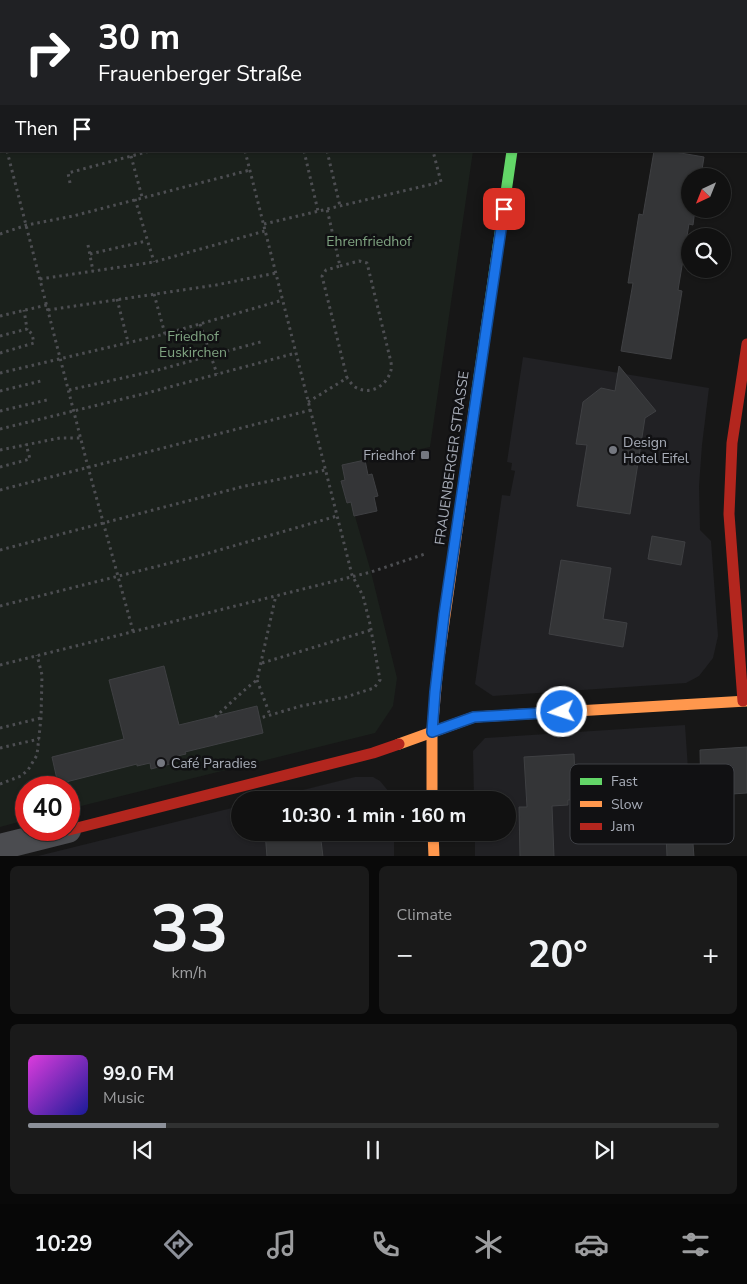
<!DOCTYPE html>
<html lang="en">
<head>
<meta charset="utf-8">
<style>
	body { margin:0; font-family:"Nunito Sans",sans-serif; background:#1a1a1a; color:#f1f3f6; height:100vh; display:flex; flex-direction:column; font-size:19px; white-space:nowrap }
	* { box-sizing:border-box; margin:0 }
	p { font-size:16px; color:#9c9d9f }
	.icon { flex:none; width:28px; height:28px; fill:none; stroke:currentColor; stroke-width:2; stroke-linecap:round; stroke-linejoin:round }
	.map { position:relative; height:856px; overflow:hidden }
	.panel { display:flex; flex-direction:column; gap:10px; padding:10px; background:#090909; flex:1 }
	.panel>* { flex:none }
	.guide { position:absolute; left:0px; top:0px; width:748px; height:152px; box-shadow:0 1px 4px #0004,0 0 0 1px #303131; background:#202124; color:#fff; overflow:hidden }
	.needle { width:32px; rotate:223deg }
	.controls { position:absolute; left:681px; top:168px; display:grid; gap:10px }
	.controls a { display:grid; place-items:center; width:50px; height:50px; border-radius:50%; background:#111; box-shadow:0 1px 4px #0004,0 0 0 1px #303131; font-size:25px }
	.speed { position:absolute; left:15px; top:776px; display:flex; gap:10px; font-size:25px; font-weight:700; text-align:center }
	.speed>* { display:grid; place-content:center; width:65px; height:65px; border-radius:50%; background:#111; box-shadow:0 1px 4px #0004,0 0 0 1px #303131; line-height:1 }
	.speed .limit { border:8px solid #d22; background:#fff; color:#111 }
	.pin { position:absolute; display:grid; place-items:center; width:42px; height:42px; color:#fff; margin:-21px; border-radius:10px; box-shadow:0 2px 8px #0006 }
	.me { position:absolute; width:55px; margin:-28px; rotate:266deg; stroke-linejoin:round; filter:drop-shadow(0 0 4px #0008) }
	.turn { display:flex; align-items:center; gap:18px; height:105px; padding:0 15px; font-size:22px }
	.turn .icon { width:65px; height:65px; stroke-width:2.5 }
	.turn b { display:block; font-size:35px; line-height:42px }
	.then { display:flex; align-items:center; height:48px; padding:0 15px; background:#0003; gap:10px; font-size:19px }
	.big { font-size:38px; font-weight:700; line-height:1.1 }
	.panel .tile { flex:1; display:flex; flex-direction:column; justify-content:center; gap:8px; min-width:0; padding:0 18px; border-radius:8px; background:#1a1a1a }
	.panel .dial { align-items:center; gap:0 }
	.dial b { font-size:65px; line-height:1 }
	.song { display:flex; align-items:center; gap:15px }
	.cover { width:60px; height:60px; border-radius:8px; background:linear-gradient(135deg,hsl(300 70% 55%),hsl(240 70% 35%)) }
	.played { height:5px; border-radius:2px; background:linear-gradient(90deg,#8c9099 20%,#303131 20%) }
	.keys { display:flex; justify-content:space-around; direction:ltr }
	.heat { display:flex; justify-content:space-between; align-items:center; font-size:28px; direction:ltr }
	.panel .tiles { flex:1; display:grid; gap:10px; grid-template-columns:1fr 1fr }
	.tile:last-child { grid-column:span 2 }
	.trip { position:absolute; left:231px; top:791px; width:285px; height:50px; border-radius:25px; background:#111; box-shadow:0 1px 4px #0004,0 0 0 1px #303131; font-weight:700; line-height:50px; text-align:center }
	.dock { display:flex; height:80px; justify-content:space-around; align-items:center; background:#070707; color:#9c9d9f }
	.dock .icon { width:35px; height:35px }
	.dock .selected { color:#8c9099 }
	.dock b { font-size:22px; color:#f1f3f6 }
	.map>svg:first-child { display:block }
</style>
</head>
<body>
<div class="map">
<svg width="747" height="857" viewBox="0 0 747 857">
	<rect width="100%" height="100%" fill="#171717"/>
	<!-- built -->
	<g fill="#212124">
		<polygon points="523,357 709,388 702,445 699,486 700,530 711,541 718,636 713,658 699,676 686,683 493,696 475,684 502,495 510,496 515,471 511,470 512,463 507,462"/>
		<polygon points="685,725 694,856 475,856 475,833 508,832 508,800 474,800 473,751 485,738"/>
		<polygon points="355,777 373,777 380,781 389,792 393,800 263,800"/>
		<polygon points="240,806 240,832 394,833 394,856 34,857"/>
	</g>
	<!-- green -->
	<polygon fill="#1b211c" points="0,0 493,0 1,1 1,151 473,151 430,447 342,466 346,479 341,481 347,503 351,502 371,572 397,678 393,706 375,733 69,809 69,788 26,788 26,820 0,827"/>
	<!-- building -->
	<g fill="#343537" stroke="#3f4043">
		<polygon points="654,151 669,151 704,157 701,176 690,176 690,209 695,209 693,225 689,224 678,290 682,291 671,359 621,351 633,283 628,283 639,214 643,215"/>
		<polygon points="619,366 656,411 645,418 630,514 577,506 587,445 576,444 583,402 601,388 615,391"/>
		<polygon points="365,460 368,475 372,474 378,496 374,497 377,511 354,516 351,502 347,503 341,481 345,480 342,465"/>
		<polygon points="652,536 685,542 681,565 648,559"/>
		<polygon points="561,560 611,568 603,619 627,623 623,647 549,634"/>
		<polygon points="164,666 179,725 257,706 263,733 185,752 186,754 173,757 174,763 151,769 150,763 137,766 137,764 58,784 52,757 124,739 109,680"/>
		<polygon points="747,747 747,793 701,796 700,750"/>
		<polygon points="574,754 576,799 568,800 568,805 552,806 554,857 520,857 519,807 527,807 524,757"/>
		<polygon points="690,804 694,857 667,857 666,832 661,832 659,806"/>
		<polygon points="265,832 320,832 323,857 267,857"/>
	</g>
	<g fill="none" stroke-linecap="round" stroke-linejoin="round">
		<!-- path -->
		<g stroke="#4d4e52" stroke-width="3" stroke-dasharray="2.5 4" stroke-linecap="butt">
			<polyline points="75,0 81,1"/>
			<polyline points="113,0 113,1"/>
			<polyline points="210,0 210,1"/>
			<polyline points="129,1 130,0"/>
			<polyline points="251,1 256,0"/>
			<polyline points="388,1 389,0"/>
			<polyline points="0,81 1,80"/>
			<polyline points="0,121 1,126"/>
			<polyline points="0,147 1,147"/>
			<polyline points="7,151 88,467 133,631"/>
			<polyline points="245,151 352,575 363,596 370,624 380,680 374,688 346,697 301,706 260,718"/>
			<polyline points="304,151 318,211"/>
			<polyline points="327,151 340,206"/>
			<polyline points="131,156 142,197"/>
			<polyline points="70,183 68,173 150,151"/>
			<polyline points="135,199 154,262"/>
			<polyline points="264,224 441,182 433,151"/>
			<polyline points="0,234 27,225 73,216 250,170"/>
			<polyline points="88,245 93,271"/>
			<polyline points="90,254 146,241"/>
			<path d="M 340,266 L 359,261 L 367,263 L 390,358 C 391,362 392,367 391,370 C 387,386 370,396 355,387 C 352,385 349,380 347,378"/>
			<polyline points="40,279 154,262 265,231"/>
			<polyline points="154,294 165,334"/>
			<polyline points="117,299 128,342"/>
			<polyline points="48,310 216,285 276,273"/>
			<polyline points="0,316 47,305"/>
			<polyline points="200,324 217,374"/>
			<polyline points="0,336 27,329 24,310"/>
			<polyline points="0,353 34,343 32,334 27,329"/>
			<polyline points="0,373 165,334 283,300"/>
			<polyline points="69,390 158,370 264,341"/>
			<polyline points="0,391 41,381"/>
			<polyline points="308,402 347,378 322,276 326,270 340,266 327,209"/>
			<polyline points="0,411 47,400"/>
			<polyline points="0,429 147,393 296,353"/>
			<polyline points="0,450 60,438 81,438"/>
			<polyline points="0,467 30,459 26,444"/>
			<polyline points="0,490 311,410"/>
			<polyline points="0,550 245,486 326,470"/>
			<polyline points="0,606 202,555 337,516"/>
			<polyline points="262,663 371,630"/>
			<polyline points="0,665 371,572 425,554"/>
			<polyline points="257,680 270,715"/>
			<path d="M 215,717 C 229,705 242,691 257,680 L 276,595"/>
			<polyline points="0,728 41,718"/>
			<polyline points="0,748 39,739"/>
			<polyline points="0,784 21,776 28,770 37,755 41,718 42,675 37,655"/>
		</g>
		<!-- street -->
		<g stroke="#4b4c50" stroke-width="26">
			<polyline points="746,21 747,21"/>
			<polyline points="0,847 68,830"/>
		</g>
		<!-- fast -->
		<g stroke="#63d668" stroke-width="11">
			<polyline points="531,0 531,1"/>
			<polyline points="474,411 512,151"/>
		</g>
		<!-- slow -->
		<g stroke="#ff974d" stroke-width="11">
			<polyline points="399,744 474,717 747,701"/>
			<polyline points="432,800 432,732 438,665 474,411"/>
			<polyline points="433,832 434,857"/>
		</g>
		<!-- jam -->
		<g stroke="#b3261e" stroke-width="11">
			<polyline points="743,701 729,514 732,443 747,344"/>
			<polyline points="69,830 373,753 399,744"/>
		</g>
	</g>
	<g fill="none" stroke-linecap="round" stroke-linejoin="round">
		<defs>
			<polyline id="route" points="504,209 444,615 435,692 432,732 474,717 562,712"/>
		</defs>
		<!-- route casing -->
		<use href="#route" stroke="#114b97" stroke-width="12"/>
		<!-- route -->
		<use href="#route" stroke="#1a73e8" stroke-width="9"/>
	</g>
	<!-- markers -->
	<g fill="#757880" stroke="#111113" stroke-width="2">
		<circle cx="613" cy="450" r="5"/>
		<rect x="420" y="450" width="10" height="10" rx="2.5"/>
		<circle cx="161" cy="763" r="5"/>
	</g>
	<g text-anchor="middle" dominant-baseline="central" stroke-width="5" stroke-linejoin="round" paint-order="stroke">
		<!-- park labels -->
		<g font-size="14" fill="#7fa381" stroke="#111113">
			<text x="369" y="241">Ehrenfriedhof</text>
			<text x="193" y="336">Friedhof<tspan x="193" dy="16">Euskirchen</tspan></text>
		</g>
		<!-- poi labels -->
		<g font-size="14" fill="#a8adb8" stroke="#111113" text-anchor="start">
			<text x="623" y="442">Design<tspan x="623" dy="16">Hotel Eifel</tspan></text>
			<text x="415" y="455" text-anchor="end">Friedhof</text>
			<text x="171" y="763">Café Paradies</text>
		</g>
		<!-- street labels -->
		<g font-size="14" fill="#a8adb8" stroke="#111113">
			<text transform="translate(452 458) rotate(-82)">FRAUENBERGER STRASSE</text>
		</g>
	</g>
	<!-- legend -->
	<rect x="570" y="764" width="164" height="80" rx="8" fill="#111113" stroke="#3e4045" stroke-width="1"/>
	<rect x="580" y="778" width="22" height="7" fill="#63d668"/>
	<rect x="580" y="801" width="22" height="6" fill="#ff974d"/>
	<rect x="580" y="823" width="22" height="7" fill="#b3261e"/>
	<g font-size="14" fill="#a8adb8">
		<text x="611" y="786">Fast</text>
		<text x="611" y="809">Slow</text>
		<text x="611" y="831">Jam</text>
	</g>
</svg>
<div class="controls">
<a><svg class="needle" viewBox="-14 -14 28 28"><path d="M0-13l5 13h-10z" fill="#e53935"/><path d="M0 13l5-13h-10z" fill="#9c9d9f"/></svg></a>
<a><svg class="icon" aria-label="search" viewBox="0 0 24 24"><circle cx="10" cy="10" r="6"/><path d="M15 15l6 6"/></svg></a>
</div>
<div class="speed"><div class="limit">40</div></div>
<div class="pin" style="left:504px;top:209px;background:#d93025"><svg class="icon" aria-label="arrive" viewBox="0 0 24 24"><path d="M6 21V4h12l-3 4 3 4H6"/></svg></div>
<svg class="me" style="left:562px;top:712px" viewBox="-20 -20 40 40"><circle r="17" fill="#1a73e8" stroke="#fff" stroke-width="3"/><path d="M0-11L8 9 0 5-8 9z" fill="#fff"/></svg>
<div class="trip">10:30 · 1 min · 160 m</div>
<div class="guide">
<div class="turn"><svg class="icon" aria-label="right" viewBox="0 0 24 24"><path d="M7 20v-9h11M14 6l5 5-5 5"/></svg><div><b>30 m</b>Frauenberger Straße</div></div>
<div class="then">Then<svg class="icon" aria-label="arrive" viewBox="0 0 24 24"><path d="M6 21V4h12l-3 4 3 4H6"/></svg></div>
</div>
</div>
<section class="panel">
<div class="tiles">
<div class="tile dial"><b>33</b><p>km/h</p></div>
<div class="tile"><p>Climate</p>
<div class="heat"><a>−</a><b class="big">20°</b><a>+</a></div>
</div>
<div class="tile">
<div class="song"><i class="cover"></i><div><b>99.0 FM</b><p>Music</p></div></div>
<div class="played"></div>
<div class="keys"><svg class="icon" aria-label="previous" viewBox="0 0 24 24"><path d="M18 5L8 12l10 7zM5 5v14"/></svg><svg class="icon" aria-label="pause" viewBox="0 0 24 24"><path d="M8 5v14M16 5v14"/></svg><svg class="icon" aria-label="next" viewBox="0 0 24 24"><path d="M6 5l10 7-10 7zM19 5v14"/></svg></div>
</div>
</div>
</section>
<nav class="dock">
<b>10:29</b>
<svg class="icon selected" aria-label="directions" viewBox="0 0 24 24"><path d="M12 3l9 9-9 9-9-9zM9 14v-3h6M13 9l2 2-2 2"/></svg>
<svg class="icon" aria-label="music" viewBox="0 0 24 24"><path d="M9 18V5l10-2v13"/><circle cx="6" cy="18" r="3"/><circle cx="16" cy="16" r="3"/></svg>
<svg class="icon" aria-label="phone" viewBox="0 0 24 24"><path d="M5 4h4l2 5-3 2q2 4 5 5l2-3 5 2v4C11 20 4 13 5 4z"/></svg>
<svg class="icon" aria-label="climate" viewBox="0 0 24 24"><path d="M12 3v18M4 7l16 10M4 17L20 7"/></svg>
<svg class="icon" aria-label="car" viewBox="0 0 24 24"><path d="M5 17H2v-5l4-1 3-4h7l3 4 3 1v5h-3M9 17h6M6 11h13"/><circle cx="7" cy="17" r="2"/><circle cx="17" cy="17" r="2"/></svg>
<svg class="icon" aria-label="filters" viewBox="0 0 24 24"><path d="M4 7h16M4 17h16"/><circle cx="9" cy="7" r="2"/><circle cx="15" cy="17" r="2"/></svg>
</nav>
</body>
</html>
